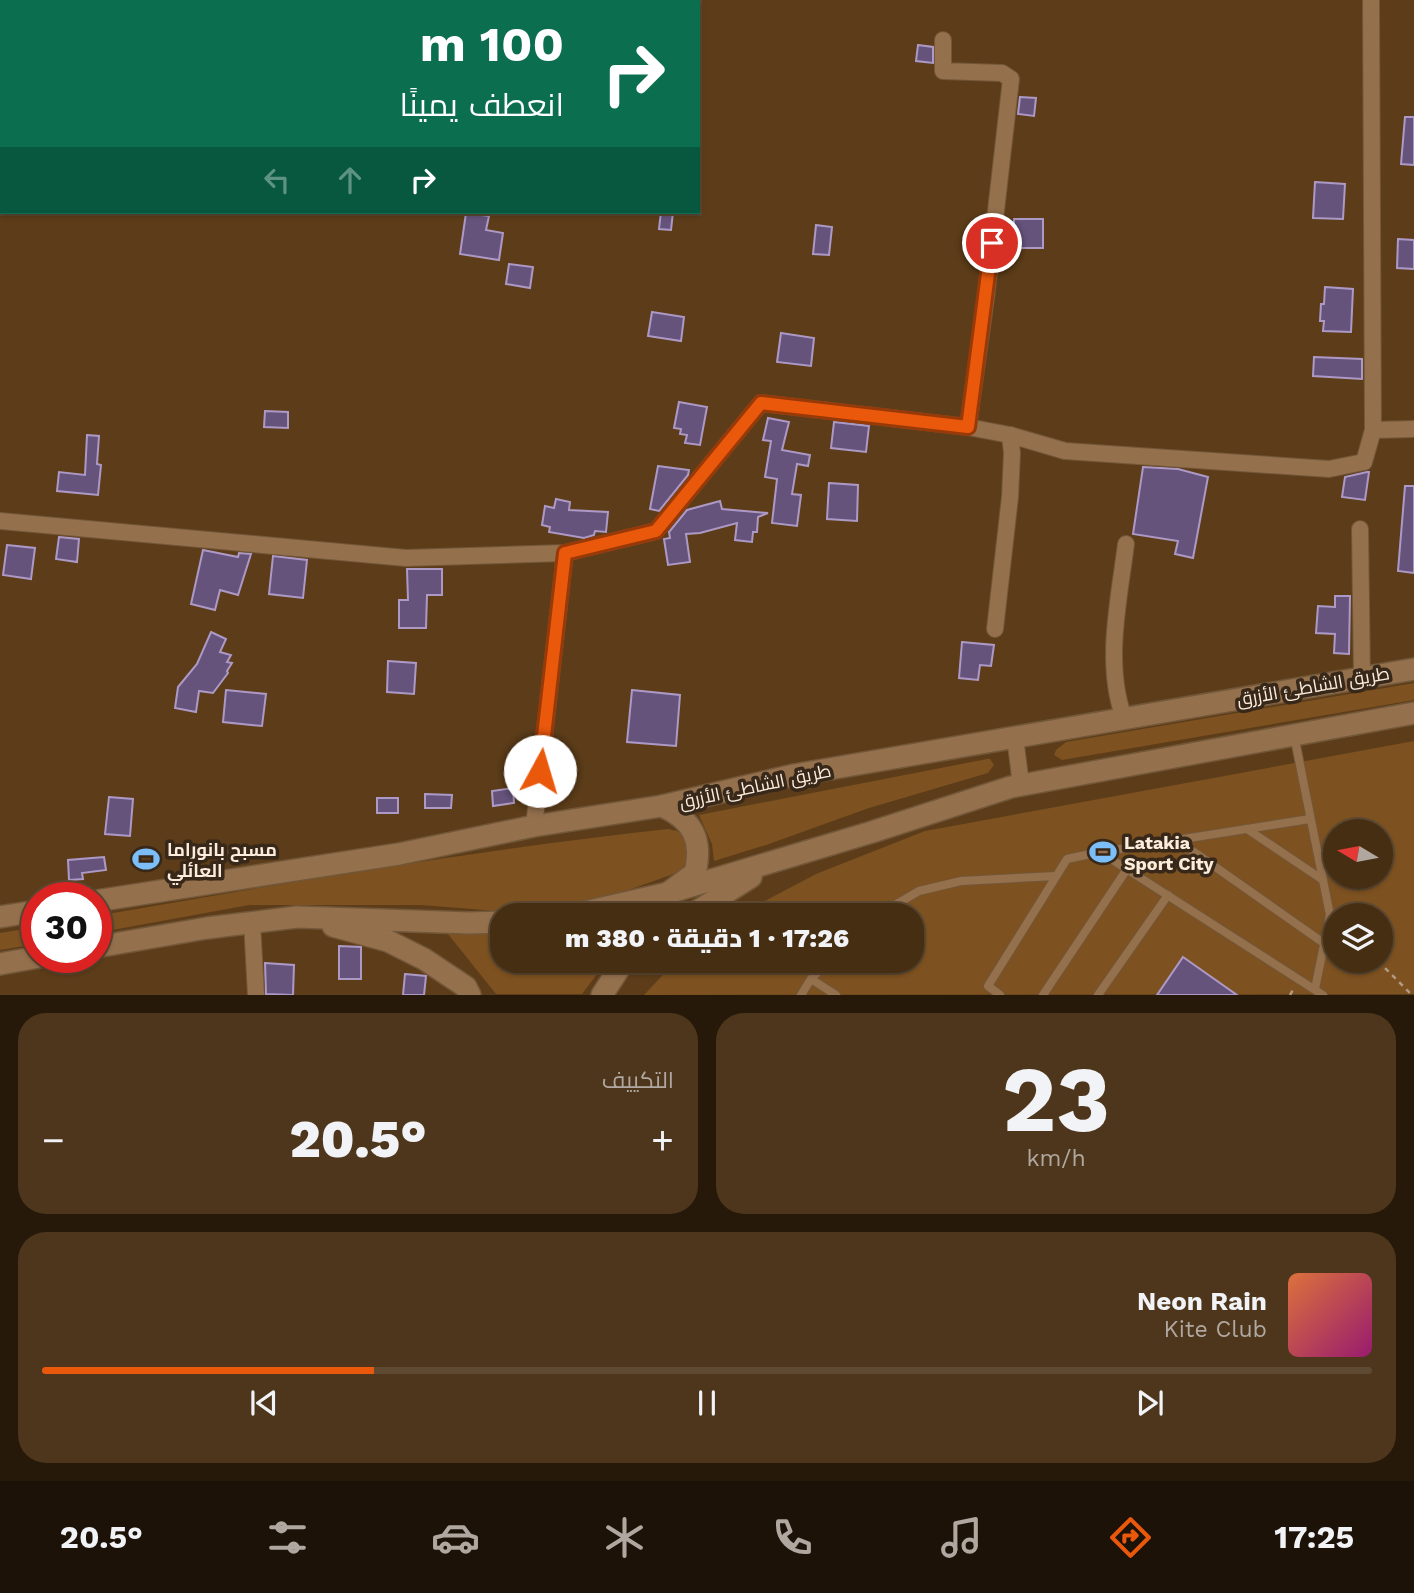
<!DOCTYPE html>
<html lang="ar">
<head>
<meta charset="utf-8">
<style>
	body { margin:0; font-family:"Work Sans",Cairo,sans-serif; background:#4d361c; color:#f1f3f6; direction:rtl; height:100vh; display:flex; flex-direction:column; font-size:26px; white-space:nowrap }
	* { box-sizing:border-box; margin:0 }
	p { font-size:23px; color:#b0a8a0 }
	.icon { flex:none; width:38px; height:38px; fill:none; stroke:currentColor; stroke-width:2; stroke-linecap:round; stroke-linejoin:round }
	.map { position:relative; height:995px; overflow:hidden; direction:ltr }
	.drawer { display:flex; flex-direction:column; gap:18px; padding:18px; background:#26190a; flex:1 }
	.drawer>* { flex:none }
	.top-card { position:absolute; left:0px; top:0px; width:700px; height:214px; box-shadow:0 2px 5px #0004,0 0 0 2px #5e4a33; direction:rtl; background:#0b6e4f; color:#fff; overflow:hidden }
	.needle { width:46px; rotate:280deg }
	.fabs { position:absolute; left:1323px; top:819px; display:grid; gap:14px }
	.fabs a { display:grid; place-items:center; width:70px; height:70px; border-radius:50%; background:#462e13; box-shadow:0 2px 5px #0004,0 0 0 2px #5e4a33; font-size:35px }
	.speed { position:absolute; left:21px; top:882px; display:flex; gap:14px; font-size:35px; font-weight:700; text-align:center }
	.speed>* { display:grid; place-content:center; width:91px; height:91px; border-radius:50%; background:#462e13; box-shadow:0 2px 5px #0004,0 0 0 2px #5e4a33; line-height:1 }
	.speed .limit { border:10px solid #d22; background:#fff; color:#111 }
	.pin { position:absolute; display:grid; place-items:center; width:60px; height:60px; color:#fff; margin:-30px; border:4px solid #fff; border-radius:50%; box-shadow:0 2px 7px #0007 }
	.me { position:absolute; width:77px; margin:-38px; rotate:6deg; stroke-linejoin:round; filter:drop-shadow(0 0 5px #0008) }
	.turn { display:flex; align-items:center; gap:24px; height:147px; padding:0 21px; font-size:32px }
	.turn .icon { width:91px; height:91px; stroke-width:2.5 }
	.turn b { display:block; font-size:49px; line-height:60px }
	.lanes { display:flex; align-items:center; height:66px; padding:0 21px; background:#0003; justify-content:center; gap:35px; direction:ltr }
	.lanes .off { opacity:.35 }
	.big { font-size:52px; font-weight:800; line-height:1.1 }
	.drawer .card { flex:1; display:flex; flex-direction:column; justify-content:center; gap:10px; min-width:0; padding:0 24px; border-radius:28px; background:#4d361c }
	.drawer .dial { align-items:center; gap:0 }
	.dial b { font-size:91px; line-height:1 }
	.song { display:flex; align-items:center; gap:21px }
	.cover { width:84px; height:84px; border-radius:10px; background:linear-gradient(135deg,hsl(20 70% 55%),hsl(320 70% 35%)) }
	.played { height:7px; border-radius:4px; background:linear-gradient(90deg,#ea580c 25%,#5e4a33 25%) }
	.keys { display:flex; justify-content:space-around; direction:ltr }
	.heat { display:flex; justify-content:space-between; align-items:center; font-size:38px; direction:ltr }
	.drawer .tiles { flex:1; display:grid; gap:18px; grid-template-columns:1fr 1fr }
	.card:last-child { grid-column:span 2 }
	.trip { position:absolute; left:490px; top:903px; width:434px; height:70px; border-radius:28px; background:#462e13; box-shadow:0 2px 5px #0004,0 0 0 2px #5e4a33; font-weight:800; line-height:70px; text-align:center; direction:rtl }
	.dock { display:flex; height:112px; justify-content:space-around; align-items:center; background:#1c1208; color:#b0a8a0 }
	.dock .icon { width:49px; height:49px }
	.dock .selected { color:#ea580c }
	.dock b { font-size:32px; color:#f1f3f6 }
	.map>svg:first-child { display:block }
</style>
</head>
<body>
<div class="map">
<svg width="1414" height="995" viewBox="0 0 1414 995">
	<rect width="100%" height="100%" fill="#5d3d19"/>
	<!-- green -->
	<g fill="#7d5120" fill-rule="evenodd">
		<polygon points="1414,683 1414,700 1062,760 1054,755 1056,750 1066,742"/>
		<path d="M 1414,741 L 1414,994 L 644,995 L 676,961 L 912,961 L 912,915 L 738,915 L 816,874 L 925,831 ZM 1335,831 L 1381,831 L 1381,877 L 1335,877 ZM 1335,915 L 1381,915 L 1381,961 L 1335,961 Z"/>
		<polygon points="987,759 990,759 994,765 988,773 869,808 766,845 714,861 712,844 699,815"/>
		<path d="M 668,829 L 677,831 L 686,839 L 690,851 L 688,861 L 679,872 L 609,897 L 557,907 L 498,911 L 421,905 L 249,905 L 96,933 L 96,916 C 286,883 476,850 668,829 Z"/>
		<polygon points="37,927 37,944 0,950 0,933"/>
		<polygon points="448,934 502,934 502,961 607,961 582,994 496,994"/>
	</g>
	<!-- building -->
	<g fill="#66537c" stroke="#ad99c6" stroke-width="2">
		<polygon points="918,45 933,47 933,63 916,61"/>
		<polygon points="1020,97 1036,98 1034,116 1018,114"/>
		<polygon points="1405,117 1414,117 1414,165 1401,164"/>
		<polygon points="1315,182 1345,184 1343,219 1313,218"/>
		<polygon points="661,212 673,212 671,230 659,229"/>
		<polygon points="466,213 489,216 486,230 503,233 499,260 460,254"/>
		<rect x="1014" y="219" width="29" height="29"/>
		<polygon points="816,225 832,227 829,255 813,254"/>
		<polygon points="1398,239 1414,240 1414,269 1397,268"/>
		<polygon points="509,264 533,267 530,288 506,284"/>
		<polygon points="1325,287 1353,289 1351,332 1323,331 1324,321 1320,321 1321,304 1324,304"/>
		<polygon points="652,312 684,317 681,341 648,336"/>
		<polygon points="781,333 814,338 811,366 777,362"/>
		<polygon points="1314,357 1362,359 1362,379 1313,376"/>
		<polygon points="679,402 707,407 700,445 685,443 687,435 680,434 681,429 674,428"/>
		<polygon points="265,411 288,412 288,428 264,427"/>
		<polygon points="768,418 789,422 782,450 810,455 808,466 797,464 792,494 801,495 797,526 772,523 777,479 765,477 771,441 763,440"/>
		<polygon points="834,422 869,426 866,452 831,448"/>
		<polygon points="87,435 99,436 97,464 101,465 98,495 57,491 59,472 85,475"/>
		<polygon points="658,466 689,470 688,475 659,511 650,509"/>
		<polygon points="1143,467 1178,469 1208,477 1193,558 1175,554 1178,541 1133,534"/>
		<polygon points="1367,472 1369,472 1365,500 1342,497 1345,477"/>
		<polygon points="829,483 858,485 857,521 827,519"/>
		<polygon points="1405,486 1414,486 1414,573 1398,571"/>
		<polygon points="556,499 570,502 569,510 608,512 606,532 595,531 594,535 584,538 549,532 550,527 542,525 545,506 554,508"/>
		<polygon points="720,501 722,509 768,513 758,517 757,532 753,532 752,542 735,540 737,523 700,533 686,534 690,562 668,565 664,539 670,538 669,532 687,510"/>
		<polygon points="59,537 79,539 77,562 56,559"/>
		<polygon points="7,545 35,548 31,579 3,575"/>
		<polygon points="203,550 238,557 239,553 251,554 238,595 220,590 215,610 191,604"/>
		<polygon points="273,556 307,560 303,598 269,594"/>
		<polygon points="407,569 442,569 442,595 427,595 426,628 399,628 399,600 408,600"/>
		<polygon points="1335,596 1350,596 1349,654 1334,653 1335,634 1316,633 1318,606 1335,607"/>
		<polygon points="211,632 226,639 220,652 231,655 227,662 232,663 227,671 228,673 213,693 199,691 196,712 175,708 178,687 197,664"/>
		<polygon points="962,642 994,645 991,666 980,665 978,680 959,678"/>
		<polygon points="388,661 416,663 414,694 387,692"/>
		<polygon points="226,690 266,694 262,726 223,722"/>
		<polygon points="632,690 680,695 676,746 627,742"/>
		<polygon points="513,788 514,803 493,806 492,791"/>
		<polygon points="425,794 452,795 451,808 425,808"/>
		<polygon points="109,797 133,799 130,836 105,834"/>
		<rect x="377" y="798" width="21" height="15"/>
		<polygon points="104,857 106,870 82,873 83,879 69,880 68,860"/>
		<polygon points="339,946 361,947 361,979 339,979"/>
		<polygon points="1183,957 1237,995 1157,995"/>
		<polygon points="265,963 294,965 293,995 266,994"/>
		<polygon points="405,974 426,976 424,995 403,995"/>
	</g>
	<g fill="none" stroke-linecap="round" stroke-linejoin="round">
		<defs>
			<g id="lane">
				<polyline points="1294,735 1330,915 1315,989"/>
				<polyline points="1310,819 1100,852 1323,995"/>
				<polyline points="1247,829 1323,880"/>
				<polyline points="1177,840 1325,944"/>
				<polyline points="878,915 919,891 961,881 1056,876"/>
				<polyline points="811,979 836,995"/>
				<polyline points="801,995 811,979 829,961"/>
				<polyline points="1000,995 988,986 1067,859 1100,852"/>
				<polyline points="1043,995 1127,869"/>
				<polyline points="1098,995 1168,895"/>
			</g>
			<g id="street">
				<polyline points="943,40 943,71 1002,73 1011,79 986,298 968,427"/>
				<polyline points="1373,430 1414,429"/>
				<polyline points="0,521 406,558 565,553 656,531 761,403 968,427 1010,435 1065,451 1329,469 1364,462 1373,430 1371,0"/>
				<polyline points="1360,529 1362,678"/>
				<polyline points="995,629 1010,497 1012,453 1010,435"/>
				<path d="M 1124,718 C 1104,664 1119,600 1126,544"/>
				<polyline points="1015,737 1021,785"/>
				<polyline points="534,826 565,553"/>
				<polyline points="252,922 256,995"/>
			</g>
			<g id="secondary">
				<polyline points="96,901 399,854 534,826 662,806 794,775 1414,669"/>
				<polyline points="572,915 668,893 872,832 1011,787 1414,713"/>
				<path d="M 654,915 L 668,893 L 695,873 C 703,840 693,820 662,806"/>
				<polyline points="691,915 751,877"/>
				<polyline points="0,917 37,911"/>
				<polyline points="333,926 388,941 424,959 466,987 470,995"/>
				<polyline points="96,947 207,928 297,917 470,923 502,922"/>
				<polyline points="0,964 39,957"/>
				<polyline points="602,995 624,961"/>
			</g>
		</defs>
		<!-- lane casing -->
		<use href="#lane" stroke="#725739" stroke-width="10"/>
		<!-- street casing -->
		<use href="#street" stroke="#725739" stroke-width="18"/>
		<!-- secondary casing -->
		<use href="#secondary" stroke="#725739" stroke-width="24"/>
		<!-- path -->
		<g stroke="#b39c83" stroke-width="2.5" stroke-dasharray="5 5" stroke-linecap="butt">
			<polyline points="1378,961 1412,995"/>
			<polyline points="1290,995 1294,988"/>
		</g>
		<!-- lane -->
		<use href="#lane" stroke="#94704d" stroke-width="8"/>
		<!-- street -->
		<use href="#street" stroke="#94704d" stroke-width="16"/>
		<!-- secondary -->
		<use href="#secondary" stroke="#94704d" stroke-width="21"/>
	</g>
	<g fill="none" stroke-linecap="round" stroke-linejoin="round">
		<defs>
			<polyline id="route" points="540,771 565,553 656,531 761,403 968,427 992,243"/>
		</defs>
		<!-- route casing -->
		<use href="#route" stroke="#983908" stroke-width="18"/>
		<!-- route -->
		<use href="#route" stroke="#ea580c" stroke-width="12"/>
	</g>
	<!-- icons -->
	<defs>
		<symbol id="stadium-bare" viewBox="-9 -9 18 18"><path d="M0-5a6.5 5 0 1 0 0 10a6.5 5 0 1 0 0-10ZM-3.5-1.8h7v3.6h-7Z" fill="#7bbef8" stroke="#372819" stroke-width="2.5" paint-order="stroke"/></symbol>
	</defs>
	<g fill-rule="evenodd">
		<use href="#stadium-bare" x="1084" y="833" width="38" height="38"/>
		<use href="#stadium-bare" x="127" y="840" width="38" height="38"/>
	</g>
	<g text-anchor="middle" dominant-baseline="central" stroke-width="7" stroke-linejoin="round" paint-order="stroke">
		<!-- street labels -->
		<g font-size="18" fill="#fcecdc" stroke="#372819">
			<text transform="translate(1313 686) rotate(-10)">طريق الشاطئ الأزرق</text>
			<text transform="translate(755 786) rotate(-12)">طريق الشاطئ الأزرق</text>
		</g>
		<!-- poi labels -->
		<g font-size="18" font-weight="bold" fill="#fcecdc" stroke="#372819" text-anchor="start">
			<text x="1124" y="842">Latakia<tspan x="1124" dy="21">Sport City</tspan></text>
			<text x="167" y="849">مسبح بانوراما<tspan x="167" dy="21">العائلي</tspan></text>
		</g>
	</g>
</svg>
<div class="fabs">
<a><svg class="needle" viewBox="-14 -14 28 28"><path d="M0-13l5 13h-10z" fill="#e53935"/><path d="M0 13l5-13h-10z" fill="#b0a8a0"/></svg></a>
<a><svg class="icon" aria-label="layers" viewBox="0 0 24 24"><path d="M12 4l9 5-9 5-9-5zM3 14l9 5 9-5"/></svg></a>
</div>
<div class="speed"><div class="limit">30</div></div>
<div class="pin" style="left:992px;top:243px;background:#d93025"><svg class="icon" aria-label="arrive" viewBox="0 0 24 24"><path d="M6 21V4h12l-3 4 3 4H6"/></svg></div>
<svg class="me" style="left:540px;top:771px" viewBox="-20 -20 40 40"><circle r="19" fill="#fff"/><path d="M0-13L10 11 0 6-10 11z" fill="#ea580c"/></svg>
<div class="trip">17:26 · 1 دقيقة · 380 m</div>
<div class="top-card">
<div class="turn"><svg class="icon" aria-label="right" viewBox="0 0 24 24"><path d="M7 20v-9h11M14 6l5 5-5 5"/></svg><div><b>100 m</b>انعطف يمينًا</div></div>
<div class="lanes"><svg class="icon off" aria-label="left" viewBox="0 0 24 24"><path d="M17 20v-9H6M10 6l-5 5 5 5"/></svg><svg class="icon off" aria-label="ahead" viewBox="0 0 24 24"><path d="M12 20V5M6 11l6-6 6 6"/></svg><svg class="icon" aria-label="right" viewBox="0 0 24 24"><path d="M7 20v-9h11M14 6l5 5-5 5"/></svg></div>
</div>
</div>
<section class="drawer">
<div class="tiles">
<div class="card dial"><b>23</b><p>km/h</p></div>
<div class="card"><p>التكييف</p>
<div class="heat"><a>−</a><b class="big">20.5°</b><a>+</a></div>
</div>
<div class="card">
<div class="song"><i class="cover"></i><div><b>Neon Rain</b><p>Kite Club</p></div></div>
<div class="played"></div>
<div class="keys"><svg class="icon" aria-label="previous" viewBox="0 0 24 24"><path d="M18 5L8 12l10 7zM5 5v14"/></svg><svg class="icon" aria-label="pause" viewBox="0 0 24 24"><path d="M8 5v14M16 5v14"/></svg><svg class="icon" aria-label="next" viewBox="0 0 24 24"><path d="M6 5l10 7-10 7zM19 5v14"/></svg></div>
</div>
</div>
</section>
<nav class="dock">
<b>17:25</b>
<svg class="icon selected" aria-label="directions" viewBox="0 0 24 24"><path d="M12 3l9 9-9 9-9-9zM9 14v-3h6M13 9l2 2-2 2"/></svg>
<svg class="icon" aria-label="music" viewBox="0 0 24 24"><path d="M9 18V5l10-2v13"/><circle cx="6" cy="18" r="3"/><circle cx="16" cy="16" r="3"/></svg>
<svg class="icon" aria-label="phone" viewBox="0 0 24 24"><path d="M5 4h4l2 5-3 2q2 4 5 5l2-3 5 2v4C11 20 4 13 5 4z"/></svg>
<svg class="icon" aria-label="climate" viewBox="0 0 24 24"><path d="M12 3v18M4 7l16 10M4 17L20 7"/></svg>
<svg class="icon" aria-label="car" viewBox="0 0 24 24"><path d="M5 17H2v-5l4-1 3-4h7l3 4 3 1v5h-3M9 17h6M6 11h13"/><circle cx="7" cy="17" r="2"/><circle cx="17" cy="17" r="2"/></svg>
<svg class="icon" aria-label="filters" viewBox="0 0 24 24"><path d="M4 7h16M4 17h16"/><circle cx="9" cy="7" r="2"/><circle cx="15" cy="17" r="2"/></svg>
<b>20.5°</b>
</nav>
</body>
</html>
